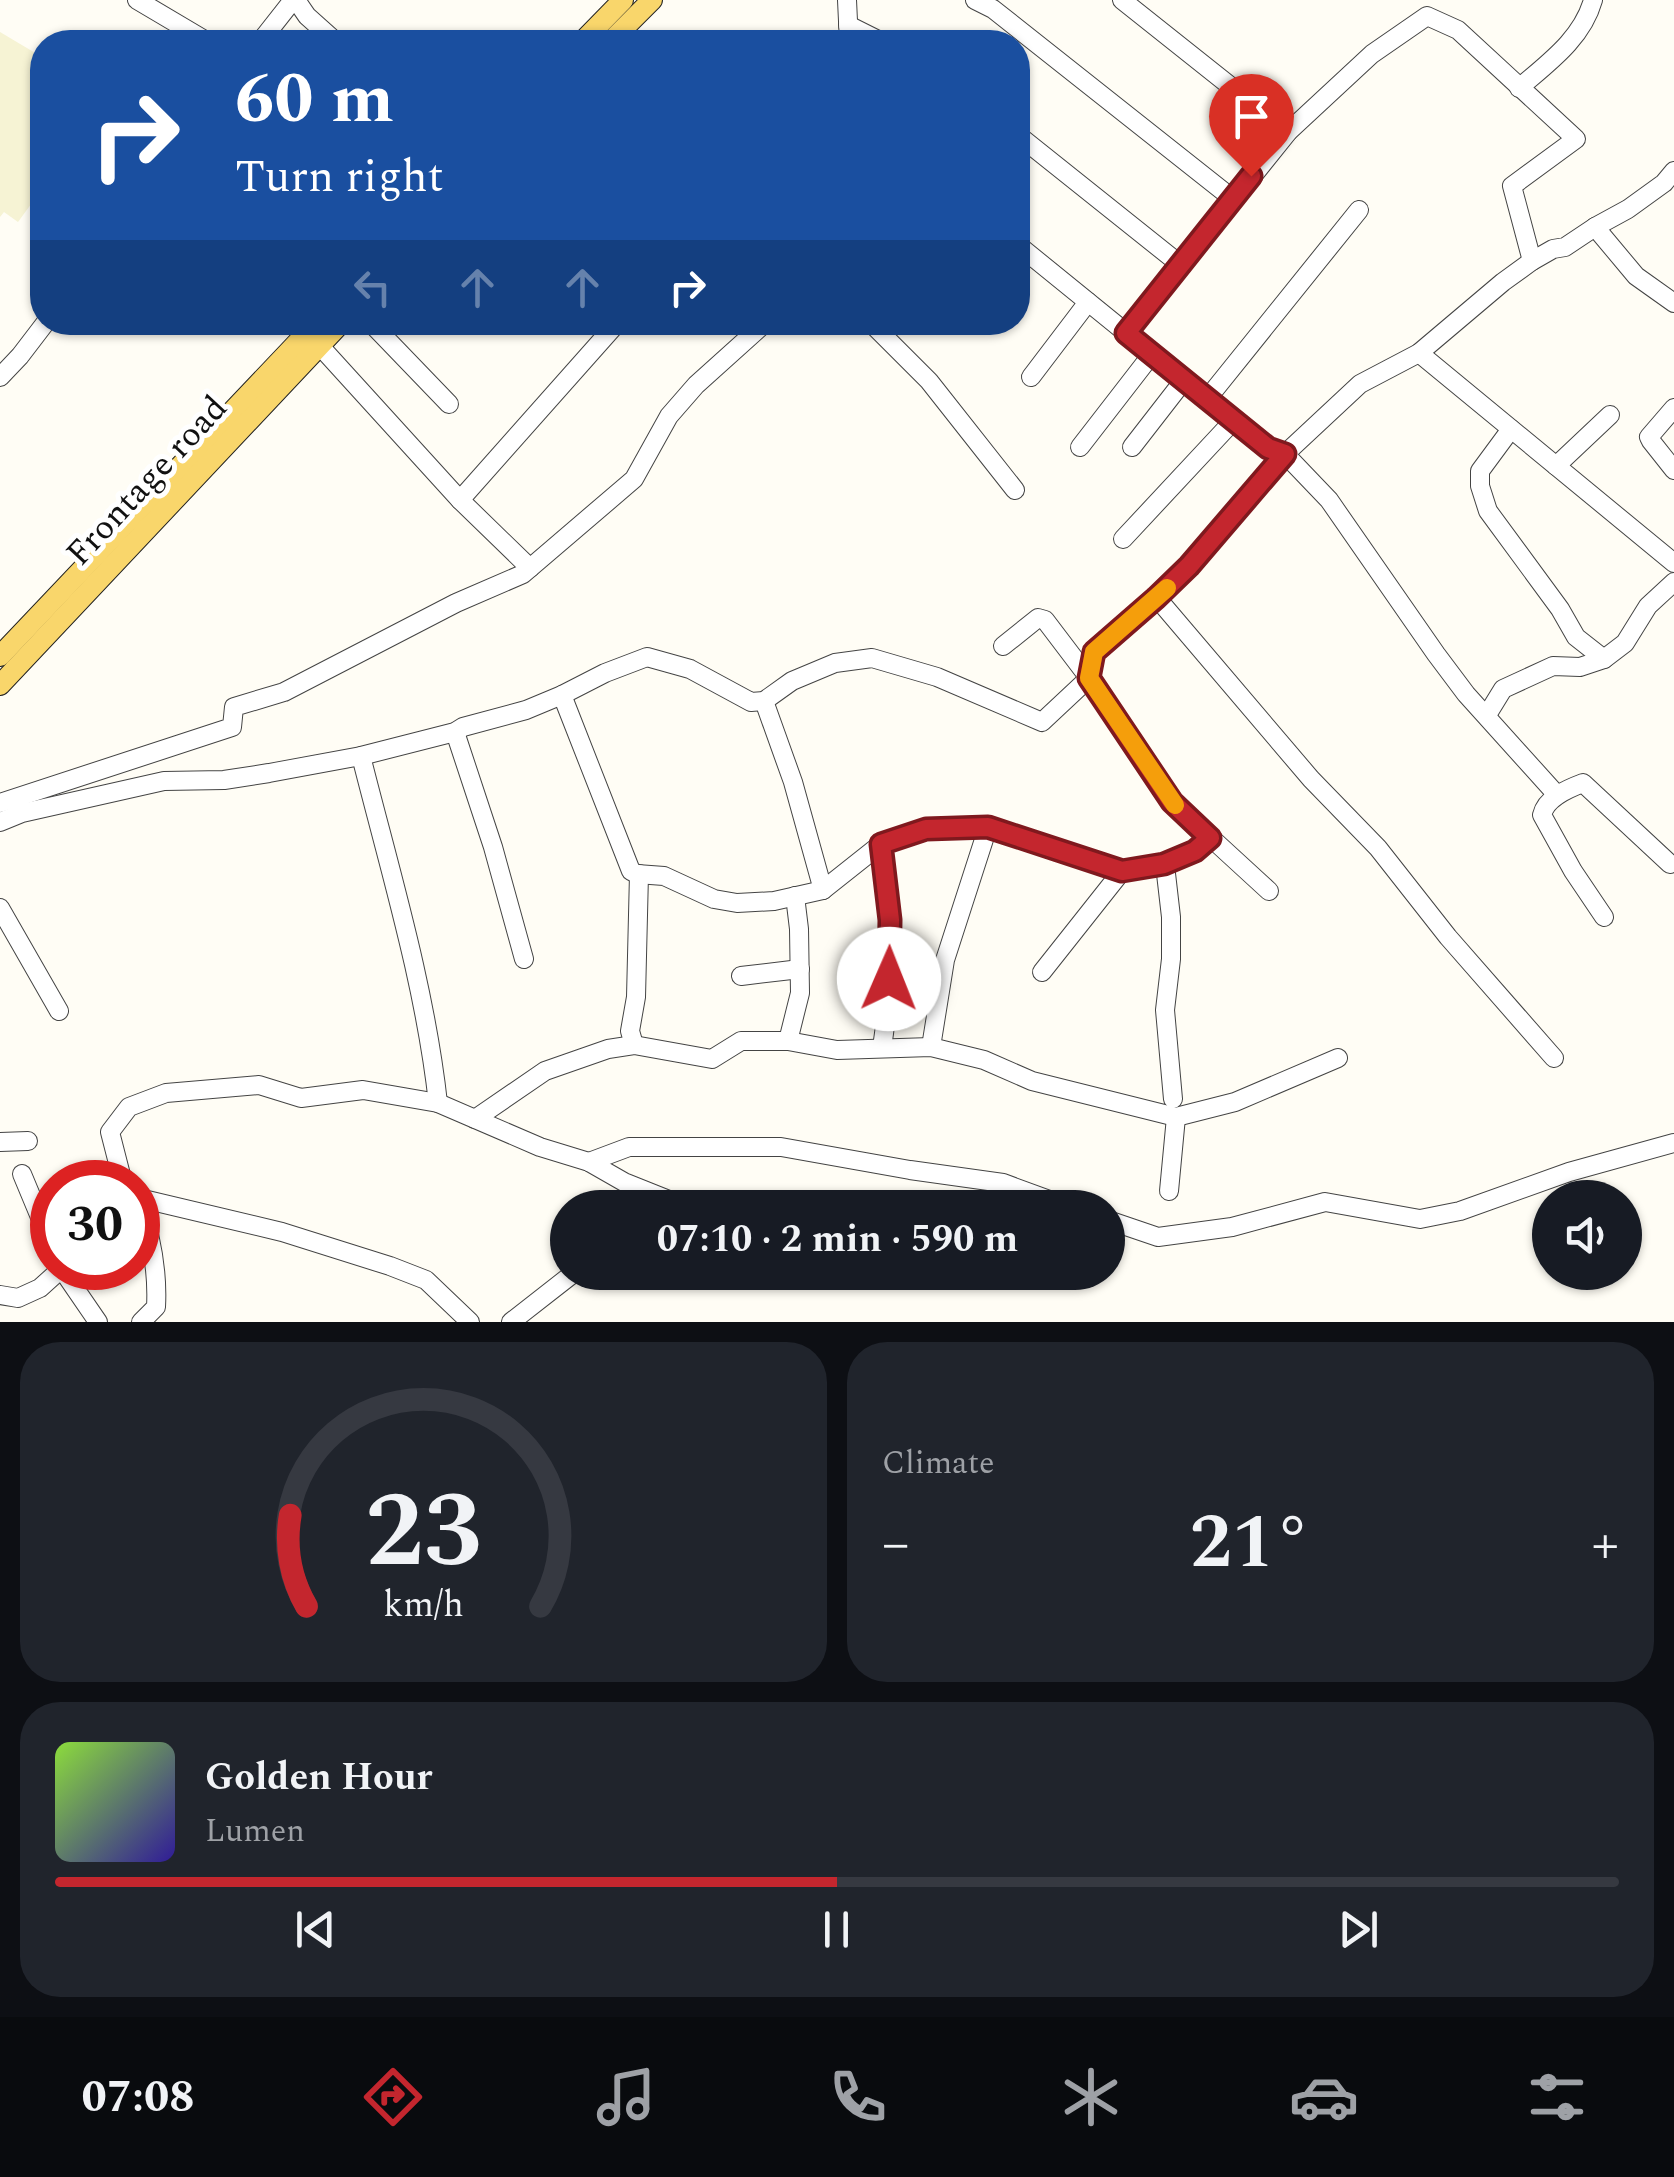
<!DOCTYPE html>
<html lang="en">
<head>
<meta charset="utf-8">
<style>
	body { margin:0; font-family:Spectral,serif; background:#20242c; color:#f1f3f6; height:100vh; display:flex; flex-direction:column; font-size:38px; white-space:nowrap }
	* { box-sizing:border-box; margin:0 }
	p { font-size:32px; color:#9ea1a6 }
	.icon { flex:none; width:55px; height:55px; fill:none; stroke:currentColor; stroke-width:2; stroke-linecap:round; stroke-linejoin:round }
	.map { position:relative; height:1322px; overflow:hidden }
	.drawer { display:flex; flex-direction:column; gap:20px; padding:20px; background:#0d0f14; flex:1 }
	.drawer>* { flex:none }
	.hud { position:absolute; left:30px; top:30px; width:1000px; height:305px; border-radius:40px; box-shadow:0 2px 8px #0004; background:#1a4fa0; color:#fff; overflow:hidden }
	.tools { position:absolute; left:1532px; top:1180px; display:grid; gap:20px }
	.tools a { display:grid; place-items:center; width:110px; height:110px; border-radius:50%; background:#171b24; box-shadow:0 2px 8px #0004; font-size:50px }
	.speed { position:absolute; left:30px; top:1160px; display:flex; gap:20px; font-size:50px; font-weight:700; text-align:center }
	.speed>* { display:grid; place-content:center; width:130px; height:130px; border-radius:50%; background:#171b24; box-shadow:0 2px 8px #0004; line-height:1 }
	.speed .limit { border:15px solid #d22; background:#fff; color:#111 }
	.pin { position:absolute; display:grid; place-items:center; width:85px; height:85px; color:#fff; margin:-102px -42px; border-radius:50% 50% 50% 0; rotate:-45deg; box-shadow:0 0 10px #0007 }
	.pin .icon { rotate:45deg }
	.me { position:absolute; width:110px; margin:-55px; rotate:1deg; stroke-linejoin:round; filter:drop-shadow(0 0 8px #0008) }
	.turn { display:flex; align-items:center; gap:35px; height:210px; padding:0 40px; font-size:45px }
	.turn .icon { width:130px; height:130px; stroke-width:2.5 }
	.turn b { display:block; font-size:70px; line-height:85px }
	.lanes { display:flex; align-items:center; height:95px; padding:0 40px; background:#0003; justify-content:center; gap:50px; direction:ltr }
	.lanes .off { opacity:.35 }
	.big { font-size:75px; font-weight:700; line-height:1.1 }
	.drawer .widget { flex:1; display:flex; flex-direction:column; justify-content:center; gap:15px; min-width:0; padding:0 35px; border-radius:40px; background:#20242c }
	.drawer .dial { align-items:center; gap:0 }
	.dial svg { height:260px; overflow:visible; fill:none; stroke:#363941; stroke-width:7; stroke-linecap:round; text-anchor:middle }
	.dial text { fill:#f1f3f6; stroke:none }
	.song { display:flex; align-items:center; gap:30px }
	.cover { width:120px; height:120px; border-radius:15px; background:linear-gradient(135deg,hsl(90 70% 55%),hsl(250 70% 35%)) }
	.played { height:10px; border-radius:5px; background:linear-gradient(90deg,#c4262e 50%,#363941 50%) }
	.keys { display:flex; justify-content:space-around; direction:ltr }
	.heat { display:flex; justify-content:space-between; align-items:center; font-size:55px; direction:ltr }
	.drawer .tiles { flex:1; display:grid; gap:20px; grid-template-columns:1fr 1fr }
	.widget:last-child { grid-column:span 2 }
	.trip { position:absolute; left:550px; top:1190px; width:575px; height:100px; border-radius:50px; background:#171b24; box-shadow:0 2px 8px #0004; font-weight:700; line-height:100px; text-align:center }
	.tabs { display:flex; height:160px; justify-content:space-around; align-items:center; background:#090b0e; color:#9ea1a6 }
	.tabs .icon { width:70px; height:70px }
	.tabs .current { color:#c4262e }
	.tabs b { font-size:45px; color:#f1f3f6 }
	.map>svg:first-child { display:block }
</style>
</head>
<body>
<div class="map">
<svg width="1674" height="1322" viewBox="0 0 1674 1322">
	<rect width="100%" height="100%" fill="#fffdf5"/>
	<!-- farmland -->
	<polygon fill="#f6f3d4" points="0,32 42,57 42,189 18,222 4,212 0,217"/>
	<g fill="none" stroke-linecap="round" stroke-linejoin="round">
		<defs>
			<g id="minor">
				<polyline points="137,0 208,42"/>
				<polyline points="296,0 307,16 336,42"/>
				<polyline points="847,0 849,42"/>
				<polyline points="975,0 993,9 1233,199"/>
				<polyline points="1122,0 1288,132"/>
				<polyline points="848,25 882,42"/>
				<polyline points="260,42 293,0"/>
				<path d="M 1519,88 C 1548,63 1582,39 1593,0"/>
				<polyline points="1018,135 1182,266"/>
				<polyline points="1595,227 1636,276 1674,303"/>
				<polyline points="1018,245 1268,448 1285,454 1329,500 1436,654 1466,694 1557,795"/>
				<polyline points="370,322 449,404"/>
				<polyline points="870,322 929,381 1015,490"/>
				<polyline points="1127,333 1288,132 1372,54 1427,16 1458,30 1576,139 1512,186 1532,261"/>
				<polyline points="319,345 460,500 530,568"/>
				<polyline points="1419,353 1674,563"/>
				<polyline points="0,377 20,356 46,322"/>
				<polyline points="1031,377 1088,302"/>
				<polyline points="1207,399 1359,210"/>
				<polyline points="1674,408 1649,437 1651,441 1674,470"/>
				<polyline points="1511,429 1480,471 1480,486 1488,511 1560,609 1576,637 1604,659"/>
				<polyline points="1080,447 1152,354"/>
				<polyline points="1132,447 1184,380"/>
				<polyline points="1556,466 1610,415"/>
				<polyline points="460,500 618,322"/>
				<polyline points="1123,539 1234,420"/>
				<polyline points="1157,598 1311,779 1378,848 1448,937 1554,1058"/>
				<polyline points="1003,646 1038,618 1045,620 1089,678 1172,802 1269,891"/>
				<polyline points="562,695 631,871 637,874 664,876 714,899 737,903 774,901 823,890 881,844 926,829 988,827 1122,871 1165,865 1195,851 1210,838"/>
				<polyline points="764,701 793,782 823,890"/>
				<polyline points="1487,715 1503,689 1553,666 1580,667 1604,659 1625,643 1648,606 1674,582"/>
				<polyline points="455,732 493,847 524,959"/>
				<path d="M 361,756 C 390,871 425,985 438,1103"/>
				<polyline points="0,803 232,727 234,707 284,692 456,603 523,574 634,479 669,416 696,385 766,322"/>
				<polyline points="0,822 22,813 164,781 224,780 269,773 361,756 455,732 463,727 526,710 562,695 605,673 647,657 690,669 751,702 764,701 792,681 835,663 872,658 937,677 1042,722 1089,678 1094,651 1157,598 1189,566 1285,454 1360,384 1419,353 1503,282 1532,261 1553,249 1565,247 1595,227 1628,209 1664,183 1674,171"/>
				<path d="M 881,844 C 893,911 892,980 882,1048"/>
				<polyline points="1165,865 1171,917 1171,959 1165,1010 1173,1099"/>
				<polyline points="0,908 59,1011"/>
				<path d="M 1604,917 L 1573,871 L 1542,815 C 1546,798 1567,789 1583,783 L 1670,864"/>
				<polyline points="1042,972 1122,871"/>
				<polyline points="741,976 800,969"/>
				<polyline points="788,1041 800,993 799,929 795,896"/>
				<polyline points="634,1045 630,1031 636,997 639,874"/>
				<polyline points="931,1047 945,960 988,827"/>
				<polyline points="475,1119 545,1071 608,1049 634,1045 712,1059 741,1041 788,1041 837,1050 931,1047 984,1060 1032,1081 1176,1117 1235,1102 1338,1058"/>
				<polyline points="0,1142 28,1141"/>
				<polyline points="589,1162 629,1147 781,1147 910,1170 1003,1183 1071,1208"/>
				<polyline points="22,1174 52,1246"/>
				<polyline points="127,1182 121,1175 110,1132 129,1107 166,1093 259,1085 301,1098 363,1090 438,1103 540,1147 589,1162 624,1182 689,1208"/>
				<polyline points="1169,1191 1176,1117"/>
				<path d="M 138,1197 C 150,1231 158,1271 156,1307 L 141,1322"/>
				<polyline points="139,1198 282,1232 390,1266 426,1280 470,1322"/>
				<polyline points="1108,1220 1158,1237 1232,1227 1325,1202 1420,1219 1460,1211 1569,1172 1674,1143"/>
				<polyline points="61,1268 98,1322"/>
				<polyline points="0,1295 18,1298 40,1288 61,1269"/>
				<polyline points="511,1322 575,1272"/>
			</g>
			<g id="major">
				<polyline points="582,42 623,0"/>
				<polyline points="610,42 652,0"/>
				<polyline points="0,656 317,322"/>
				<polyline points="0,685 342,322"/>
			</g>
		</defs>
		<!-- minor casing -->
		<use href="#minor" stroke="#444" stroke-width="20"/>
		<!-- major casing -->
		<use href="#major" stroke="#222" stroke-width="22"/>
		<!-- minor -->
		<use href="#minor" stroke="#fff" stroke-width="18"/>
		<!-- major -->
		<use href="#major" stroke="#f9d66b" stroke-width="20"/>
	</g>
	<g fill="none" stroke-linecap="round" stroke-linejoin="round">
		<defs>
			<polyline id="route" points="889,979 890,920 881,844 926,829 988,827 1122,871 1164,864 1195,851 1210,838 1172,802 1089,678 1094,652 1156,598 1189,566 1285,454 1268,448 1126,333 1251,176"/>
		</defs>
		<!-- route casing -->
		<use href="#route" stroke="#7f191e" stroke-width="25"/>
		<!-- route -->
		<use href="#route" stroke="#c4262e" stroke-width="18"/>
		<!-- slow -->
		<polyline stroke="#f59e0b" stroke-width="18" points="1167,588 1094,652 1089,678 1175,805"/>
	</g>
	<g text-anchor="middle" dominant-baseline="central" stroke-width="10" stroke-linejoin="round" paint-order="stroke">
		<!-- street labels -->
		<g font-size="35" fill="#111" stroke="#fff">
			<text transform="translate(147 481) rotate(-47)">Frontage road</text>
		</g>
	</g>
</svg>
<div class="tools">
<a><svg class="icon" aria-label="sound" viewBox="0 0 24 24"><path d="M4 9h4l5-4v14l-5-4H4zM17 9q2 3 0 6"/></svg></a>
</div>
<div class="speed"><div class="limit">30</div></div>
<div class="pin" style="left:1251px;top:176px;background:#d93025"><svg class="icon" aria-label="arrive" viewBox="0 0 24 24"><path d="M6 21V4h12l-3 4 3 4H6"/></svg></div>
<svg class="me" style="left:889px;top:979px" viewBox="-20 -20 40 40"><circle r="19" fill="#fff"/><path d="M0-13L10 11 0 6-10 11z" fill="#c4262e"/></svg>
<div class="trip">07:10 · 2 min · 590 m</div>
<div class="hud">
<div class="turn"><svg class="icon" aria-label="right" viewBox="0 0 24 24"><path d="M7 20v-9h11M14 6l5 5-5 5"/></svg><div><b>60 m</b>Turn right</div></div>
<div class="lanes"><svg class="icon off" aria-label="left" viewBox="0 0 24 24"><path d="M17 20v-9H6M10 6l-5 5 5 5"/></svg><svg class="icon off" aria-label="ahead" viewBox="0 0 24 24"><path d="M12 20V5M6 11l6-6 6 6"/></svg><svg class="icon off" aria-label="ahead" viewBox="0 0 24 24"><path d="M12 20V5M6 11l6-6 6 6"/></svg><svg class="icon" aria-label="right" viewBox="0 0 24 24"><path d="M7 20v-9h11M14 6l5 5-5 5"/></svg></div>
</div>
</div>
<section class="drawer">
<div class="tiles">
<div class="widget dial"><svg viewBox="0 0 100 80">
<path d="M14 69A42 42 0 1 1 86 69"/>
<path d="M14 69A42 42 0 0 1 9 41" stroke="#c4262e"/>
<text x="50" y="56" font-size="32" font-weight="700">23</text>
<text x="50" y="72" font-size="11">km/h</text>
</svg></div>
<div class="widget"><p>Climate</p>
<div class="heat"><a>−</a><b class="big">21°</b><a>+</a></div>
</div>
<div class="widget">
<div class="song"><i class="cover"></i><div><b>Golden Hour</b><p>Lumen</p></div></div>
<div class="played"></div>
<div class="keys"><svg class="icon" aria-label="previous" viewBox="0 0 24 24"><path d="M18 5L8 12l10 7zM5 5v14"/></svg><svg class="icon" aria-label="pause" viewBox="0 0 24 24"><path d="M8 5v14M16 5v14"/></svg><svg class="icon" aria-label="next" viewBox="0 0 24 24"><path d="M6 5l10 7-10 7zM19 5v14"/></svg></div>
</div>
</div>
</section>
<nav class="tabs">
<b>07:08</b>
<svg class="icon current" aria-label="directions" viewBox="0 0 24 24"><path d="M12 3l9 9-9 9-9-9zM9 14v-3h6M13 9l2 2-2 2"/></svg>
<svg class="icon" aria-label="music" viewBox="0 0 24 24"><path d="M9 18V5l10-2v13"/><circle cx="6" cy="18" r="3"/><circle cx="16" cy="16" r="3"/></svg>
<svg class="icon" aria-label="phone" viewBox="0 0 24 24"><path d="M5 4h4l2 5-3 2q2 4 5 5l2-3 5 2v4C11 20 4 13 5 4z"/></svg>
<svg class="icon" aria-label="climate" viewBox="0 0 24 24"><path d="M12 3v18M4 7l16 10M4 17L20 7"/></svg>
<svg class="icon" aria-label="car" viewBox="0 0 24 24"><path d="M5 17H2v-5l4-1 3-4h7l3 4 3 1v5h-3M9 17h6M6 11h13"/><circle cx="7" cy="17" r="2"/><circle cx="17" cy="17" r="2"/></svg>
<svg class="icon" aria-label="filters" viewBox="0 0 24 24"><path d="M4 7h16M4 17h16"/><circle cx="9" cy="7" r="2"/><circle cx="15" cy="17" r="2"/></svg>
</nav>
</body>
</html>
